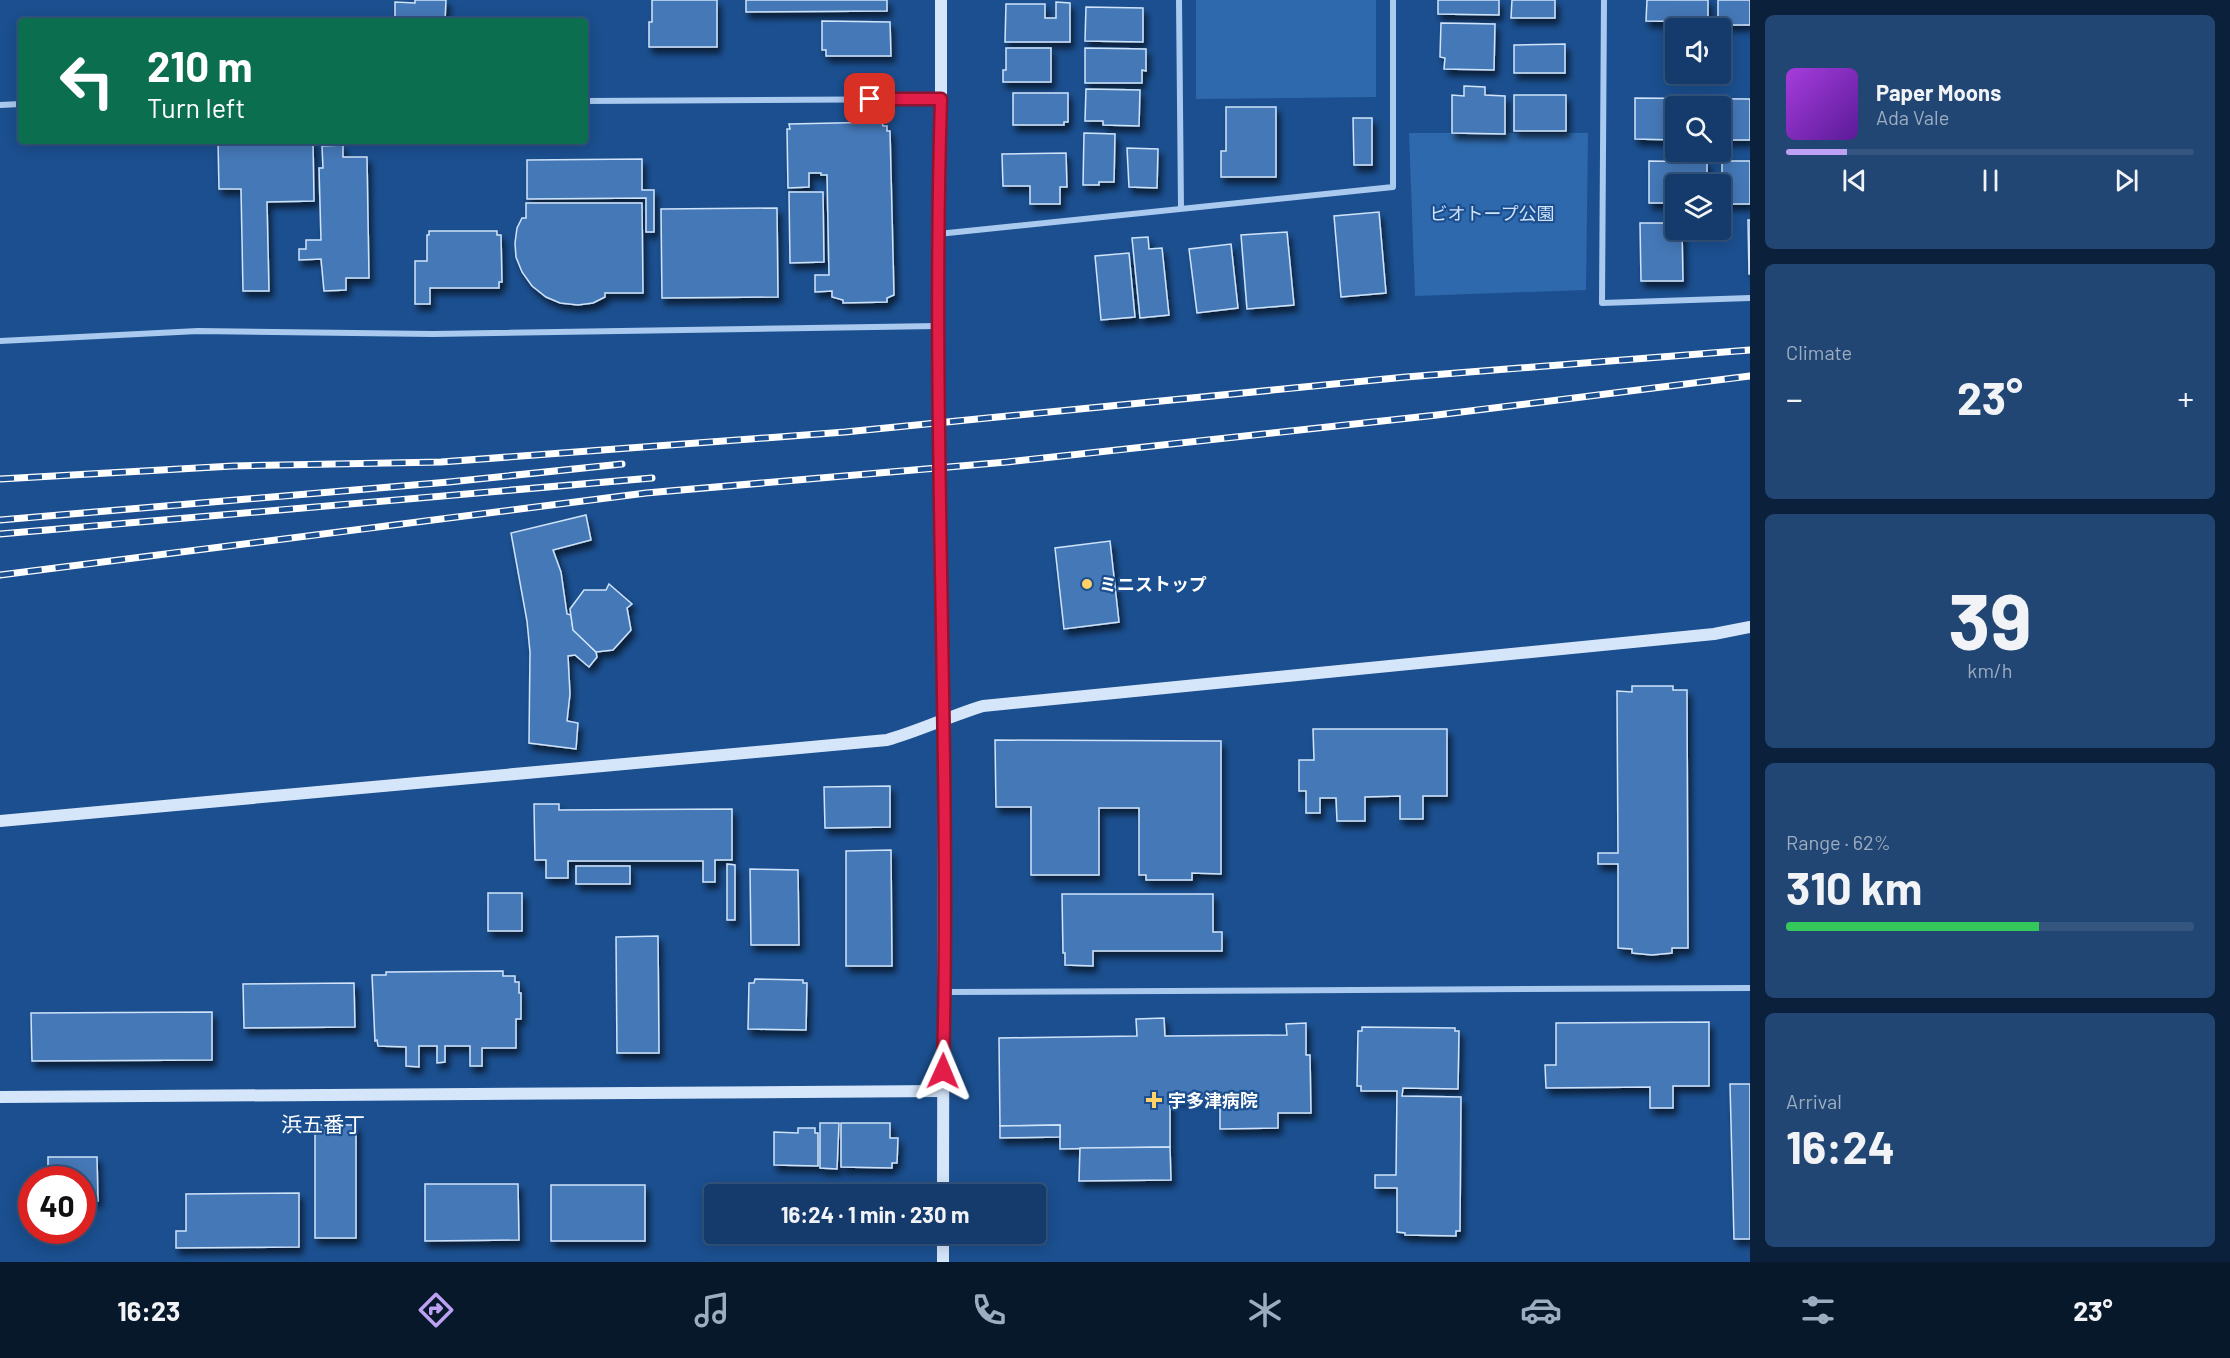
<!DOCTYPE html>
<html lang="en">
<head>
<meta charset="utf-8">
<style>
	body { margin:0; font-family:Barlow,"Noto Sans JP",sans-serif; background:#214673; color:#f1f3f6; height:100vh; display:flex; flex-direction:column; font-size:22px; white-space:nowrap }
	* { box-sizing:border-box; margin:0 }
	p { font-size:20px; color:#9dadc1 }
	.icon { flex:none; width:33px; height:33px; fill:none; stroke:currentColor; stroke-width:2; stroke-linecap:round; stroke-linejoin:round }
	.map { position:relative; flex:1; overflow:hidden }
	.drawer { display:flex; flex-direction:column; gap:15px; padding:15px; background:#0b203b; width:480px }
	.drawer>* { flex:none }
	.top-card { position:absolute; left:18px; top:18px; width:570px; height:126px; border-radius:6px; box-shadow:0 3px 15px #0003,0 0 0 2px #33557e; background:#0b6e4f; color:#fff; overflow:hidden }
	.fabs { position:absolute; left:1665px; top:18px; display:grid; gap:12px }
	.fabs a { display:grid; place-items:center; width:66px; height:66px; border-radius:6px; background:#143b6b; box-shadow:0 3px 15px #0003,0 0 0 2px #33557e; font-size:30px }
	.speed { position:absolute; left:18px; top:1166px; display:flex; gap:12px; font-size:30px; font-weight:700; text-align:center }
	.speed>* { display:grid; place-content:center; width:78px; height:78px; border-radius:50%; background:#143b6b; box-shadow:0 3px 15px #0003,0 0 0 2px #33557e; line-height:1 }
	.speed .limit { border:9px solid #d22; background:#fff; color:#111 }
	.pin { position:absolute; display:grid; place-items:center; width:51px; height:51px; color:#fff; margin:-26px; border-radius:12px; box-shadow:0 3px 9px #0006 }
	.me { position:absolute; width:66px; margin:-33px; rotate:1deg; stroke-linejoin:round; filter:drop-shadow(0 0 4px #0008) }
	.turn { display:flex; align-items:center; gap:21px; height:126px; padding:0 30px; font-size:27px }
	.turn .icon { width:78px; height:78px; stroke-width:2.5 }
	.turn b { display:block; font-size:42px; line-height:51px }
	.big { font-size:45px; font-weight:700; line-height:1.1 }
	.drawer .card { flex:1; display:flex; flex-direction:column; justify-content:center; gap:9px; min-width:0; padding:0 21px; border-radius:9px; background:#214673 }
	.drawer .dial { align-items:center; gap:0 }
	.dial b { font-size:78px; line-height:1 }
	.song { display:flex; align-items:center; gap:18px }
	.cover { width:72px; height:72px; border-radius:9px; background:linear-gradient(135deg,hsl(280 70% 55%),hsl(270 70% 35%)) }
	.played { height:6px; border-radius:3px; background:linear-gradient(90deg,#bca0f2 15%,#33557e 15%) }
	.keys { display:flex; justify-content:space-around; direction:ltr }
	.heat { display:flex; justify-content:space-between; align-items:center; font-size:33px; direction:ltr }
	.charge { height:9px; border-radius:4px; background:linear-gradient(90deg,#34c759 62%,#33557e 0) }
	.trip { position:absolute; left:704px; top:1184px; width:342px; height:60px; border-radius:6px; background:#143b6b; box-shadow:0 3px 15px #0003,0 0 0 2px #33557e; font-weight:700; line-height:60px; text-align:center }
	.menu { display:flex; height:96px; justify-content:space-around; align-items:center; background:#08182b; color:#9dadc1 }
	.menu .icon { width:42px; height:42px }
	.menu .selected { color:#bca0f2 }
	.menu b { font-size:27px; color:#f1f3f6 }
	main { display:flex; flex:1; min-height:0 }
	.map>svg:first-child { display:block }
</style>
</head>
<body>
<main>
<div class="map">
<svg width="1750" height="1262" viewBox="0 0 1750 1262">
	<defs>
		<filter id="shadow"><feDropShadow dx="3.5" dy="6" stdDeviation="3" flood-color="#0009"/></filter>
	</defs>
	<rect width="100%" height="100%" fill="#1b4f8f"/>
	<!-- green -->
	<g fill="#2e69ad">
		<polygon points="1196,0 1376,0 1376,97 1196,99"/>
		<polygon points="1409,133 1588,133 1586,290 1415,296"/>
	</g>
	<!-- building -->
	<g fill="#4478b7" stroke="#cfe3fa" stroke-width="1.5" filter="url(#shadow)">
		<polygon points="415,0 446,0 445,21 395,21 395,2 415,3"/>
		<polygon points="652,0 717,0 717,47 649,47 649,22 652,22"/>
		<polygon points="746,0 887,0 887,11 746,12"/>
		<polygon points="1438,0 1499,0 1499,15 1438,14"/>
		<polygon points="1512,0 1555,0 1555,18 1511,18"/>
		<polygon points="1647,0 1708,0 1708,22 1646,21"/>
		<rect x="1718" y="0" width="32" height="25"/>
		<polygon points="1056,2 1070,3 1070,42 1005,42 1006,4 1045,4 1045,18 1056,18"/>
		<polygon points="1086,7 1143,8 1143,42 1085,41"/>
		<polygon points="822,21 890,22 891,56 826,56 826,50 822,50"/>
		<polygon points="1441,23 1495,24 1494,70 1444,69 1445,58 1440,57"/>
		<polygon points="1565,44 1565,73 1514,73 1514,45"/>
		<polygon points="1006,48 1051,48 1051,82 1003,82 1003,70 1006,70"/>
		<polygon points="1085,48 1146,49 1146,71 1142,70 1142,83 1085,83"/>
		<polygon points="1464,86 1485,87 1485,95 1505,96 1505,134 1452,133 1452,95 1464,96"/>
		<polygon points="1086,89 1140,90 1139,126 1103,125 1103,121 1085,121"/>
		<polygon points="1013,93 1068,93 1068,122 1064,122 1064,125 1013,125"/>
		<rect x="1514" y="95" width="52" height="36"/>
		<polygon points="1635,98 1750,99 1750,140 1720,140 1720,106 1676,106 1676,140 1635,139"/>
		<polygon points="1226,107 1276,107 1276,177 1221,177 1221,151 1226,151"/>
		<polygon points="1353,118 1372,118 1372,165 1354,165"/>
		<polygon points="882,122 883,126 887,126 887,131 890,131 894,295 887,298 887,302 843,303 843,300 832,297 832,291 815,292 815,275 829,275 827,175 821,175 821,173 809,173 809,187 788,188 787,129 790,129 789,124"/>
		<polygon points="1084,133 1115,134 1114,182 1099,182 1099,185 1083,185"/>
		<polygon points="218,141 313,141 314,201 267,202 269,291 243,291 241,189 219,189"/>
		<polygon points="343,145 343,157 367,157 369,278 346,278 346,290 324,291 321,259 299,260 299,249 306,249 306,240 321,240 319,168 323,168 322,146"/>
		<polygon points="1127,148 1158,149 1157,188 1129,187"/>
		<polygon points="1066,153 1067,187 1060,187 1060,204 1030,204 1030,186 1003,186 1002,154"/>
		<polygon points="642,159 642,190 654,190 654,232 646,232 646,198 527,199 527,160"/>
		<polygon points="1649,161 1707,162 1707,184 1676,184 1676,203 1649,203"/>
		<rect x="1722" y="161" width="28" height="43"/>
		<polygon points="789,192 823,192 824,262 790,263"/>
		<polygon points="526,203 642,203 643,293 605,293 605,297 593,303 578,305 560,303 546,297 532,286 522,272 516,257 515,243 517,228 522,218 526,218"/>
		<polygon points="777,208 778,297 662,298 661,209"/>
		<polygon points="1379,212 1386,293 1341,297 1334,216"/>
		<polygon points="1748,220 1750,220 1750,274 1749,274"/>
		<polygon points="1640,223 1676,223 1676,230 1682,230 1683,281 1641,281"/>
		<polygon points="429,231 497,231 497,235 501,235 502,282 499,282 499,288 430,288 430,304 415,304 415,261 427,261 427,235 429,235"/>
		<polygon points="1287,232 1294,305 1247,309 1241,235"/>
		<polygon points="1148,237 1149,249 1162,248 1169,315 1140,318 1132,238"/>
		<polygon points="1231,244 1238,308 1197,313 1189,249"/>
		<polygon points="1129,253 1135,317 1101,320 1095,256"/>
		<polygon points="586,515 591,540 553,550 561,572 567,614 571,615 573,630 596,652 597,657 589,667 575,655 568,656 570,694 567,721 578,723 576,749 529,743 530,652 527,621 511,533"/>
		<polygon points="1110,541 1119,622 1064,629 1055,548"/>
		<polygon points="609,584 632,604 627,608 631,630 613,650 596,652 573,630 570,609 584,590 606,590"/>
		<polygon points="1632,686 1673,686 1673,690 1687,690 1688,948 1672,948 1672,953 1652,955 1632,953 1632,949 1618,948 1618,864 1598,864 1598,853 1618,853 1617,691 1632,692"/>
		<polygon points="1313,729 1447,729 1447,796 1423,796 1423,819 1400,819 1400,796 1365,797 1365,821 1337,821 1336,798 1320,798 1320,813 1306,813 1306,791 1299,791 1299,760 1314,760"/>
		<polygon points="995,740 1221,741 1221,874 1192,873 1192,880 1146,880 1146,875 1139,875 1139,808 1099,808 1099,875 1031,875 1031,807 996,807"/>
		<polygon points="890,786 890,827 825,828 824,787"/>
		<polygon points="534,804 559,804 559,810 732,809 732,860 715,860 715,882 703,882 703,861 568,861 568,878 546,878 546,860 535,860"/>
		<polygon points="891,850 892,966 846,966 846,851"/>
		<polygon points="727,864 735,865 735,920 727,920"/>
		<rect x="576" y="866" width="54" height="18"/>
		<polygon points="750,869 798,870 799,945 751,945"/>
		<rect x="488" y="893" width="34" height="38"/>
		<polygon points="1062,894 1213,894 1213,932 1222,932 1222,951 1093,951 1093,966 1065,965 1065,953 1063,953"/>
		<polygon points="658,936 659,1053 617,1053 616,937"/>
		<polygon points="503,971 503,976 515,976 515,982 519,982 519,993 521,993 521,1019 516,1019 516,1048 482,1048 482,1066 470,1066 470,1046 445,1046 445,1062 437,1063 437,1046 419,1046 419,1067 406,1066 406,1047 378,1046 377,1040 375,1041 372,975 386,975 386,972"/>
		<polygon points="755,979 803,980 803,983 807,983 806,1030 748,1029 749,983 754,983"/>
		<polygon points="354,983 355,1027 244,1028 243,984"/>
		<polygon points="212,1012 212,1060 32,1061 31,1013"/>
		<polygon points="1164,1018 1165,1036 1287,1035 1286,1024 1306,1023 1306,1055 1310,1055 1311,1113 1278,1113 1278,1128 1220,1129 1220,1098 1170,1098 1170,1147 1060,1149 1060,1125 1000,1126 999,1038 1137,1036 1136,1019"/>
		<polygon points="1709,1022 1709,1086 1673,1086 1673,1108 1650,1108 1650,1087 1546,1088 1545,1065 1556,1065 1556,1023"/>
		<polygon points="1362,1027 1455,1028 1455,1031 1459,1031 1458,1089 1403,1088 1402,1096 1461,1097 1460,1231 1456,1231 1456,1236 1405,1235 1405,1233 1397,1232 1397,1188 1375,1188 1375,1175 1396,1175 1397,1091 1361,1091 1361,1086 1357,1086 1358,1031 1362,1031"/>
		<polygon points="1730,1084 1750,1084 1750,1239 1734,1239"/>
		<polygon points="820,1123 839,1123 837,1169 820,1168"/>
		<polygon points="841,1123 890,1123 890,1138 898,1138 897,1163 892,1163 892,1168 841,1167"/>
		<rect x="315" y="1125" width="41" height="113"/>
		<polygon points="1060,1125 1060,1137 1000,1138 1000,1126"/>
		<polygon points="798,1128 815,1128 815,1133 818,1133 818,1166 774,1165 774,1132 798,1133"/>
		<polygon points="1170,1147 1171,1180 1079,1181 1080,1148"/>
		<polygon points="48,1157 97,1157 98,1201 82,1201 82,1179 48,1179"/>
		<polygon points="425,1184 518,1184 519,1240 425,1241"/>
		<rect x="551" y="1185" width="94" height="56"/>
		<polygon points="299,1193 299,1247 176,1248 176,1231 186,1231 186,1194"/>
	</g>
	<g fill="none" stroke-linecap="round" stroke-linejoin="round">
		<!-- street -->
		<g stroke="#a9c9ee" stroke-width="6">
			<polyline points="1179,0 1181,208"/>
			<polyline points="1604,0 1602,303 1750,298"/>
			<polyline points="585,101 941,99"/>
			<polyline points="0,105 21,104"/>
			<polyline points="938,234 1393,187 1393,0"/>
			<polyline points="0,341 198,331 433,334 937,326"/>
			<polyline points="945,992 1750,988"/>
		</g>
		<!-- secondary -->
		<g stroke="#d6e6fa" stroke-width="12">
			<polyline points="941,0 941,99 937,326 944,718 943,1194"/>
			<path d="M 0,821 L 887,740 C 919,731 950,716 983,706 L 1714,634 L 1750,627"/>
			<polyline points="0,1097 943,1091"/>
			<polyline points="943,1262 943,1233"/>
		</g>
		<defs>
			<g id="rail">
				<polyline points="0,479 233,466 441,462 845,432 1406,377 1750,350"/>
				<polyline points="0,520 449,482 622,464"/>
				<polyline points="0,534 652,478"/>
				<polyline points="0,575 646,493 1007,462 1437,415 1750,376"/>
			</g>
		</defs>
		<!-- rail casing -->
		<use href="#rail" stroke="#fff" stroke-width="7"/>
		<!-- rail -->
		<use href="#rail" stroke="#1b4f8f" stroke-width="4.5" stroke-dasharray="14" stroke-linecap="butt"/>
	</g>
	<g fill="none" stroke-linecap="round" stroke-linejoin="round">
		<defs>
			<path id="route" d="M 870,99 L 941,99 C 931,423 951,747 943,1071"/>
		</defs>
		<!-- route casing -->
		<use href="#route" stroke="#92132f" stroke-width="15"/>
		<!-- route -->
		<use href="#route" stroke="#e11d48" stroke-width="10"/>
	</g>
	<!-- markers -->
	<g fill="#ffd166" stroke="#1b4f8f" stroke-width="2">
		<circle cx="1087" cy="584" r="6"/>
		<path d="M1151 1091h6v6h6v6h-6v6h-6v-6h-6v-6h6z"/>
	</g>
	<g text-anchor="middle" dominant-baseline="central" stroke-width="4.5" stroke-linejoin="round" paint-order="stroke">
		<!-- park labels -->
		<g font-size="18" fill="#cfe3fa" stroke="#1b4f8f">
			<text x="1492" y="213">ビオトープ公園</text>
		</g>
		<!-- poi labels -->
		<g font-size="18" font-weight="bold" fill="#fff" stroke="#1b4f8f" text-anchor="start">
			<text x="1099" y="584">ミニストップ</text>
			<text x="1168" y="1100">宇多津病院</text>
		</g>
		<!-- quarter labels -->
		<g font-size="21" fill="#fff" stroke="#1b4f8f">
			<text x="323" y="1123">浜五番丁</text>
		</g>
	</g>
</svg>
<div class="fabs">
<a><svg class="icon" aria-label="sound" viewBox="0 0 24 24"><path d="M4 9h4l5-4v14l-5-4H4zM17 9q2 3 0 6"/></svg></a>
<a><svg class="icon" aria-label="search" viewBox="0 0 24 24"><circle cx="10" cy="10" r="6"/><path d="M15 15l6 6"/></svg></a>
<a><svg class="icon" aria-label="layers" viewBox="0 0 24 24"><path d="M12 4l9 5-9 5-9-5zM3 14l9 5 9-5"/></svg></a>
</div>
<div class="speed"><div class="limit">40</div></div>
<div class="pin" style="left:870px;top:99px;background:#d93025"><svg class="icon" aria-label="arrive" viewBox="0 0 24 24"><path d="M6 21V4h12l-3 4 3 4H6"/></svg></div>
<svg class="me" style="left:943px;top:1071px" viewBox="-20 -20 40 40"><path d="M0-17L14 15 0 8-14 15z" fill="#e11d48" stroke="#fff" stroke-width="4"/></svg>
<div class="trip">16:24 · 1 min · 230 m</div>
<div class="top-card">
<div class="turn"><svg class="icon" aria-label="left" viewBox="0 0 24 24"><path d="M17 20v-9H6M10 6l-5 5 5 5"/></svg><div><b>210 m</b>Turn left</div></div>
</div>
</div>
<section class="drawer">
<div class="card">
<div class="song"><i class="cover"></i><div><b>Paper Moons</b><p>Ada Vale</p></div></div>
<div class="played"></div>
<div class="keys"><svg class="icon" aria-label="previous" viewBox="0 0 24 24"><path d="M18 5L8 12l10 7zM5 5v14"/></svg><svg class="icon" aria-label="pause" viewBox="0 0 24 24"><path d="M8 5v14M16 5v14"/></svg><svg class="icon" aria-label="next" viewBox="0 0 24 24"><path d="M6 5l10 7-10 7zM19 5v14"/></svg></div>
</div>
<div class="card"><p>Climate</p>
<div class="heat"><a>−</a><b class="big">23°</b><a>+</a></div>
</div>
<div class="card dial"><b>39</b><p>km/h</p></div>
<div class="card"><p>Range · 62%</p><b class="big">310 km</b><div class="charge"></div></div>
<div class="card"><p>Arrival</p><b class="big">16:24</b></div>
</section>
</main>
<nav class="menu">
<b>16:23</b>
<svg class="icon selected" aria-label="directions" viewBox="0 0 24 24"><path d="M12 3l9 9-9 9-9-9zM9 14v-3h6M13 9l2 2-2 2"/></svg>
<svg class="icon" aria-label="music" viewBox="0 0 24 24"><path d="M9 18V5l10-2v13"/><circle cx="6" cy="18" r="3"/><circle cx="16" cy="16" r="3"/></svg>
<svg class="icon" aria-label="phone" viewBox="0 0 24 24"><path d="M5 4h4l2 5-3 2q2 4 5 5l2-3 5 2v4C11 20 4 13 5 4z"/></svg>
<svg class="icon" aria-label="climate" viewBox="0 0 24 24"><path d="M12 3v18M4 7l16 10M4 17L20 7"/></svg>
<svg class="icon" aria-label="car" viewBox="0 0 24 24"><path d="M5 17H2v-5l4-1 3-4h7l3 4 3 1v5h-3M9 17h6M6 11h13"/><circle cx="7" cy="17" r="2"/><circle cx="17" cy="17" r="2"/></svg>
<svg class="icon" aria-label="filters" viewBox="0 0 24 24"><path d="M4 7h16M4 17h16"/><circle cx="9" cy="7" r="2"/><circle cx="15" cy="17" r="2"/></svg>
<b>23°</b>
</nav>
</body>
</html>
